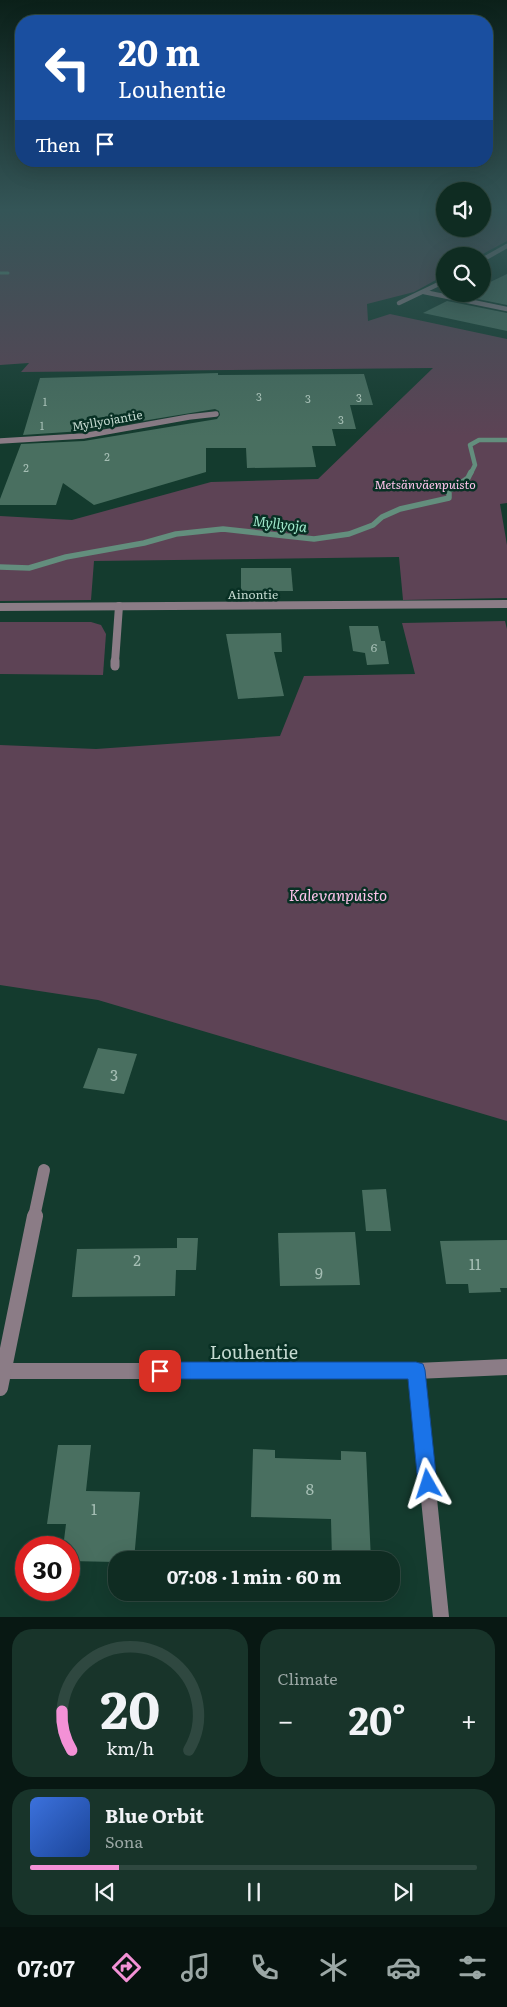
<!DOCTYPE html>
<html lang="en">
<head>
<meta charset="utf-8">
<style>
	body { margin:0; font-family:Literata,serif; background:#18342a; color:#f1f3f6; height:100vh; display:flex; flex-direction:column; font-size:19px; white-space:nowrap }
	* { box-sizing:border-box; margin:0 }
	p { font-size:16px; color:#9ba7a5 }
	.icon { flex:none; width:28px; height:28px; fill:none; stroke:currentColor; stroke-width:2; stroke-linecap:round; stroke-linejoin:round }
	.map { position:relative; height:1617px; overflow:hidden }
	.panel { display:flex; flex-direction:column; gap:12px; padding:12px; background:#081813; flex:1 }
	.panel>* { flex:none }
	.top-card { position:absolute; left:15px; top:15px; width:478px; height:152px; border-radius:20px; box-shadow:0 5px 20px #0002,0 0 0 1px #2f4840; background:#1a4fa0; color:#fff; overflow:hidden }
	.tools { position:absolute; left:436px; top:182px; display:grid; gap:10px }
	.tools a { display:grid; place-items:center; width:55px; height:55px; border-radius:50%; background:#0f2c22; box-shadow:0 5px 20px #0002,0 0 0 1px #2f4840; font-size:25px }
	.speed { position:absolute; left:15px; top:1536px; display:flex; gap:10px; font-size:25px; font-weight:700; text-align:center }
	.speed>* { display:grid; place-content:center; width:65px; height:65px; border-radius:50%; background:#0f2c22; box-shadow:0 5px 20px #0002,0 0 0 1px #2f4840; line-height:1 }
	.speed .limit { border:8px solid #d22; background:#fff; color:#111 }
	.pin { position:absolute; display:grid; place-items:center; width:42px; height:42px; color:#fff; margin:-21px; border-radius:10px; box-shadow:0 2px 8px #0006 }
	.me { position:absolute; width:55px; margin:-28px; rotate:354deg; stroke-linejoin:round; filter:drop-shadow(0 0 4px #0008) }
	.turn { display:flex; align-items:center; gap:18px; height:105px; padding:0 20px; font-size:22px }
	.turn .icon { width:65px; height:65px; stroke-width:2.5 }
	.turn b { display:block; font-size:35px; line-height:42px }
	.then { display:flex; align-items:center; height:48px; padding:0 20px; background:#0003; gap:10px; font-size:19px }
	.big { font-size:38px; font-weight:700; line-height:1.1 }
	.panel .card { flex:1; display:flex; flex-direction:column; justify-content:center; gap:8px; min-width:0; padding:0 18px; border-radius:20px; background:#18342a }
	.panel .dial { align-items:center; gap:0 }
	.dial svg { height:130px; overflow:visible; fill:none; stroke:#2f4840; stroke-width:7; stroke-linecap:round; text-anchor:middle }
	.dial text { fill:#f1f3f6; stroke:none }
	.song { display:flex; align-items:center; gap:15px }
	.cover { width:60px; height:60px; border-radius:8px; background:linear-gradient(135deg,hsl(220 70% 55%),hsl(220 70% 35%)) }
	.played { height:5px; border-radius:2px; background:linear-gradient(90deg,#f391d6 20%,#2f4840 20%) }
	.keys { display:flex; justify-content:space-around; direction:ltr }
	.heat { display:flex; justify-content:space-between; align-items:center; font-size:28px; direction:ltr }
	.panel .tiles { flex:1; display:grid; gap:12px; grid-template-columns:1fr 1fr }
	.card:last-child { grid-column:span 2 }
	.trip { position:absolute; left:108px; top:1551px; width:292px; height:50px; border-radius:20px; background:#0f2c22; box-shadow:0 5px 20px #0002,0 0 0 1px #2f4840; font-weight:700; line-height:50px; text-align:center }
	.tab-bar { display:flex; height:80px; justify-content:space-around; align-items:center; background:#06120e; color:#9ba7a5 }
	.tab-bar .icon { width:35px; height:35px }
	.tab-bar .active { color:#f391d6 }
	.tab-bar b { font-size:22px; color:#f1f3f6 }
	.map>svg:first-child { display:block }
</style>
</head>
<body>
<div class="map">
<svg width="507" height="1617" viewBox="0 0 507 1617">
	<rect width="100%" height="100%" fill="#143b2e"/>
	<!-- green -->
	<g fill="#5d4355">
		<polygon points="0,210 445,210 445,229 482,229 483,210 507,210 507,241 479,256 445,256 445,275 414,292 367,304 368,321 390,314 507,339 507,503 500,504 507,545 507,598 403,600 399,557 94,561 91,600 0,601 0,516 72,520 211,482 318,479 433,368 21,372 29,363 0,365"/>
		<polygon points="505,621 507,629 507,1121 98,1000 0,985 0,745 96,749 280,736 304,676 415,674 402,623"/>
		<polygon points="0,622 91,622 101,625 106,634 103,675 0,674"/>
	</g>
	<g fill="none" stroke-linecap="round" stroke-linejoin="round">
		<!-- stream-far2 -->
		<polyline stroke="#638e7d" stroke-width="3" points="0,273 8,273"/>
		<!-- stream-far1 -->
		<polyline stroke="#638e7d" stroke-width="4.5" points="471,473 475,465 470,445 479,440 507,440"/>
		<!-- stream -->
		<polyline stroke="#638e7d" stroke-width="5.5" points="0,567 29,568 66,557 144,543 176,534 223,529 314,539 349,534 373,525 382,517 400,509 449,498 449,491 468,478 471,472"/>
	</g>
	<!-- building -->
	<g fill="#496f60">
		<polygon points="507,274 507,305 458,295 482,294 482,286"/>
		<polygon points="447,301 507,313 507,331 423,313"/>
		<polygon points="218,373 218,375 364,374 373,405 350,405 356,429 332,429 336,446 312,446 316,467 247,468 246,448 206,448 206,472 94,505 63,483 56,505 0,505 0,499 21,444 84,441 217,419 220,415 219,411 215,409 82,431 23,435 40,378"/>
		<polygon points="241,568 291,568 293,591 241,591"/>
		<polygon points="349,626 378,626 381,641 385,641 389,664 367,665 365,653 353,651"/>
		<polygon points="281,633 282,652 274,652 284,696 238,699 226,634"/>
		<polygon points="98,1048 137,1054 124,1094 83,1088"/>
		<polygon points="386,1189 391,1231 366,1231 362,1190"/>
		<polygon points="355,1232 360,1285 280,1286 278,1233"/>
		<polygon points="177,1238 198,1238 196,1270 176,1270 175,1296 72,1297 77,1249 177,1248"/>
		<polygon points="507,1240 507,1288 500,1288 501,1292 469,1293 468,1284 446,1284 440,1241"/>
		<polygon points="58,1445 91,1445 86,1491 140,1492 134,1560 116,1560 116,1562 69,1561 69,1548 63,1548 66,1524 47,1524"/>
		<polygon points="253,1449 275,1450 275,1458 341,1460 341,1451 366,1452 371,1560 332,1560 331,1519 251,1517"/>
	</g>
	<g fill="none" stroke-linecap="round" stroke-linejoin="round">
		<!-- street-far5 -->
		<g stroke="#8b7c86" stroke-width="4.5">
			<polyline points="482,260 507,246"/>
			<polyline points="424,292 507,309"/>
			<polyline points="399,303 445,281"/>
		</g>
		<!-- street-far4 -->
		<polyline stroke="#8b7c86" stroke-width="5.5" points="0,441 83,436 189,417 216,414"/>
		<!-- street-far3 -->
		<g stroke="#8b7c86" stroke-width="8">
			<polyline points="0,607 507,604"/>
			<polyline points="115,662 119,606"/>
		</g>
		<!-- street-far2 -->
		<polyline stroke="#8b7c86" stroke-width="9" points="115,666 115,661"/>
		<!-- street-far1 -->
		<polyline stroke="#8b7c86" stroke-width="12" points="34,1217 44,1170"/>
		<!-- street -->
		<g stroke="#8b7c86" stroke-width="16">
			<polyline points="0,1371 416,1371 507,1367"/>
			<polyline points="416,1371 441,1617"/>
			<polyline points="0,1388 35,1216"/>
		</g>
	</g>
	<!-- sky -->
	<linearGradient id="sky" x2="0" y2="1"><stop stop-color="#0b2019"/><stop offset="0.48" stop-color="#345557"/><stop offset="1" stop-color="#345557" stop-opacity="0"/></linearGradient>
	<rect width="507" height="437" fill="url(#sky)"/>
	<!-- route -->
	<polygon fill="#1a73e8" stroke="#114b97" points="160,1362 416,1362 423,1364 425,1370 437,1484 434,1491 428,1494 421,1491 418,1484 408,1379 160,1379 154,1377 151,1371 154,1365"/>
	<g text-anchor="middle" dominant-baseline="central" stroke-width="5" stroke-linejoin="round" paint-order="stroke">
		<!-- far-number labels -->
		<g font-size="11" fill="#a5beb4">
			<text x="259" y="396">3</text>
			<text x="359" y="397">3</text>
			<text x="308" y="398">3</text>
			<text x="45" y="401">1</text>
			<text x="341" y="419">3</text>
			<text x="42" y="425">1</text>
			<text x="107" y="456">2</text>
			<text x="26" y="467">2</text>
		</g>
		<!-- far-street labels -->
		<g font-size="12" fill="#c4d9d0" stroke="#083024">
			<text transform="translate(107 420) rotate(-10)">Myllyojantie</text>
			<text x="253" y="594">Ainontie</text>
		</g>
		<!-- far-park labels -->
		<g font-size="12" font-style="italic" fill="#fec4ec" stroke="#083024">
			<text x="425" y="484">Metsänväenpuisto</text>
		</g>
		<!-- number labels -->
		<g font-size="12" fill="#a5beb4">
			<text x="374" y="647">6</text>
		</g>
		<!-- far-water labels -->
		<g font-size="14" font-style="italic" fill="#a0e9cc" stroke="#083024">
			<text transform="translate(280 523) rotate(7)">Myllyoja</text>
		</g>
		<!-- park labels -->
		<g font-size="15" font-style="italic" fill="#fec4ec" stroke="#083024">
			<text x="338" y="894">Kalevanpuisto</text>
		</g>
		<!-- near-number labels -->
		<g font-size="15" fill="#a5beb4">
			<text x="114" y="1074">3</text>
			<text x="137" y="1259">2</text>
			<text x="475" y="1263">11</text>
			<text x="319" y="1272">9</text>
			<text x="310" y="1488">8</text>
			<text x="94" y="1508">1</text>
		</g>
		<!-- near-street labels -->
		<g font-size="18" fill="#c4d9d0" stroke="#083024">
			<text x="254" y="1351">Louhentie</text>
		</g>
	</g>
</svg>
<div class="tools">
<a><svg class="icon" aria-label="sound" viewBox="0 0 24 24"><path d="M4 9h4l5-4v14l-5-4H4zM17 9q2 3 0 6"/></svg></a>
<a><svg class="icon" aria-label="search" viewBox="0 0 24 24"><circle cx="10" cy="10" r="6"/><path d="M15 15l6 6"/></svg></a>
</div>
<div class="speed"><div class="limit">30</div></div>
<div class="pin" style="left:160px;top:1371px;background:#d93025"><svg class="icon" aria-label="arrive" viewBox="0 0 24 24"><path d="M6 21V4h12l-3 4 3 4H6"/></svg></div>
<svg class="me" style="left:428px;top:1484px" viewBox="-20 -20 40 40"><path d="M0-17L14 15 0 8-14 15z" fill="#1a73e8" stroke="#fff" stroke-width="4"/></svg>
<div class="trip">07:08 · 1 min · 60 m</div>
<div class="top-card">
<div class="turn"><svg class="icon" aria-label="left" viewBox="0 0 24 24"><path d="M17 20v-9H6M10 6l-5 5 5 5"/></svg><div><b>20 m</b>Louhentie</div></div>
<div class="then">Then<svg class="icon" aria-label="arrive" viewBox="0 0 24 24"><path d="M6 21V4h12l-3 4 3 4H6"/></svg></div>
</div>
</div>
<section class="panel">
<div class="tiles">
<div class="card dial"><svg viewBox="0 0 100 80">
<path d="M14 69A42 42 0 1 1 86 69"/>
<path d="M14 69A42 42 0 0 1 8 45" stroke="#f391d6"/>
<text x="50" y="56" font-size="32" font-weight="700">20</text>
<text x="50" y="72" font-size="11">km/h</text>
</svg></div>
<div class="card"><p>Climate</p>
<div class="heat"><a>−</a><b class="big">20°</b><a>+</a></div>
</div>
<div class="card">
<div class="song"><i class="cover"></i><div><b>Blue Orbit</b><p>Sona</p></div></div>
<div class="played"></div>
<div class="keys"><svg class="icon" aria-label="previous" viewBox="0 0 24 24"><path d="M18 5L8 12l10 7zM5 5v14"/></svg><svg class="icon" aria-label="pause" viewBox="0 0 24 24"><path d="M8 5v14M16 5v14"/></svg><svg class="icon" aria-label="next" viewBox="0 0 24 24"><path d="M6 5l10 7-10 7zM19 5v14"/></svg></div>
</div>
</div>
</section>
<nav class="tab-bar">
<b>07:07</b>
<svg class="icon active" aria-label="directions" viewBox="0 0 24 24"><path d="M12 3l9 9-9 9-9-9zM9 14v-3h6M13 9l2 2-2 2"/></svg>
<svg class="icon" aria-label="music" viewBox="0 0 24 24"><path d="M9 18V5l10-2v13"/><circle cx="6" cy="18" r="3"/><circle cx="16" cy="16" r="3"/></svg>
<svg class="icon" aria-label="phone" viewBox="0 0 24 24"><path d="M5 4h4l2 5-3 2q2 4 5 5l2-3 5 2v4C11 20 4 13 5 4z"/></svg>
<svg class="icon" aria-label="climate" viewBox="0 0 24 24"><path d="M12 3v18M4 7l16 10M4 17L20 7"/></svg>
<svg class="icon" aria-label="car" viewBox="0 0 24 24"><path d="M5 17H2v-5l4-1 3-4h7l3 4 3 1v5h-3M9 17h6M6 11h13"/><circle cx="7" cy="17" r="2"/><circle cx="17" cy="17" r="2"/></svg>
<svg class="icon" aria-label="filters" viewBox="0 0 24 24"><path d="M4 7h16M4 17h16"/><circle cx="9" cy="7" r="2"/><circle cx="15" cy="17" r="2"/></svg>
</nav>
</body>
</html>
